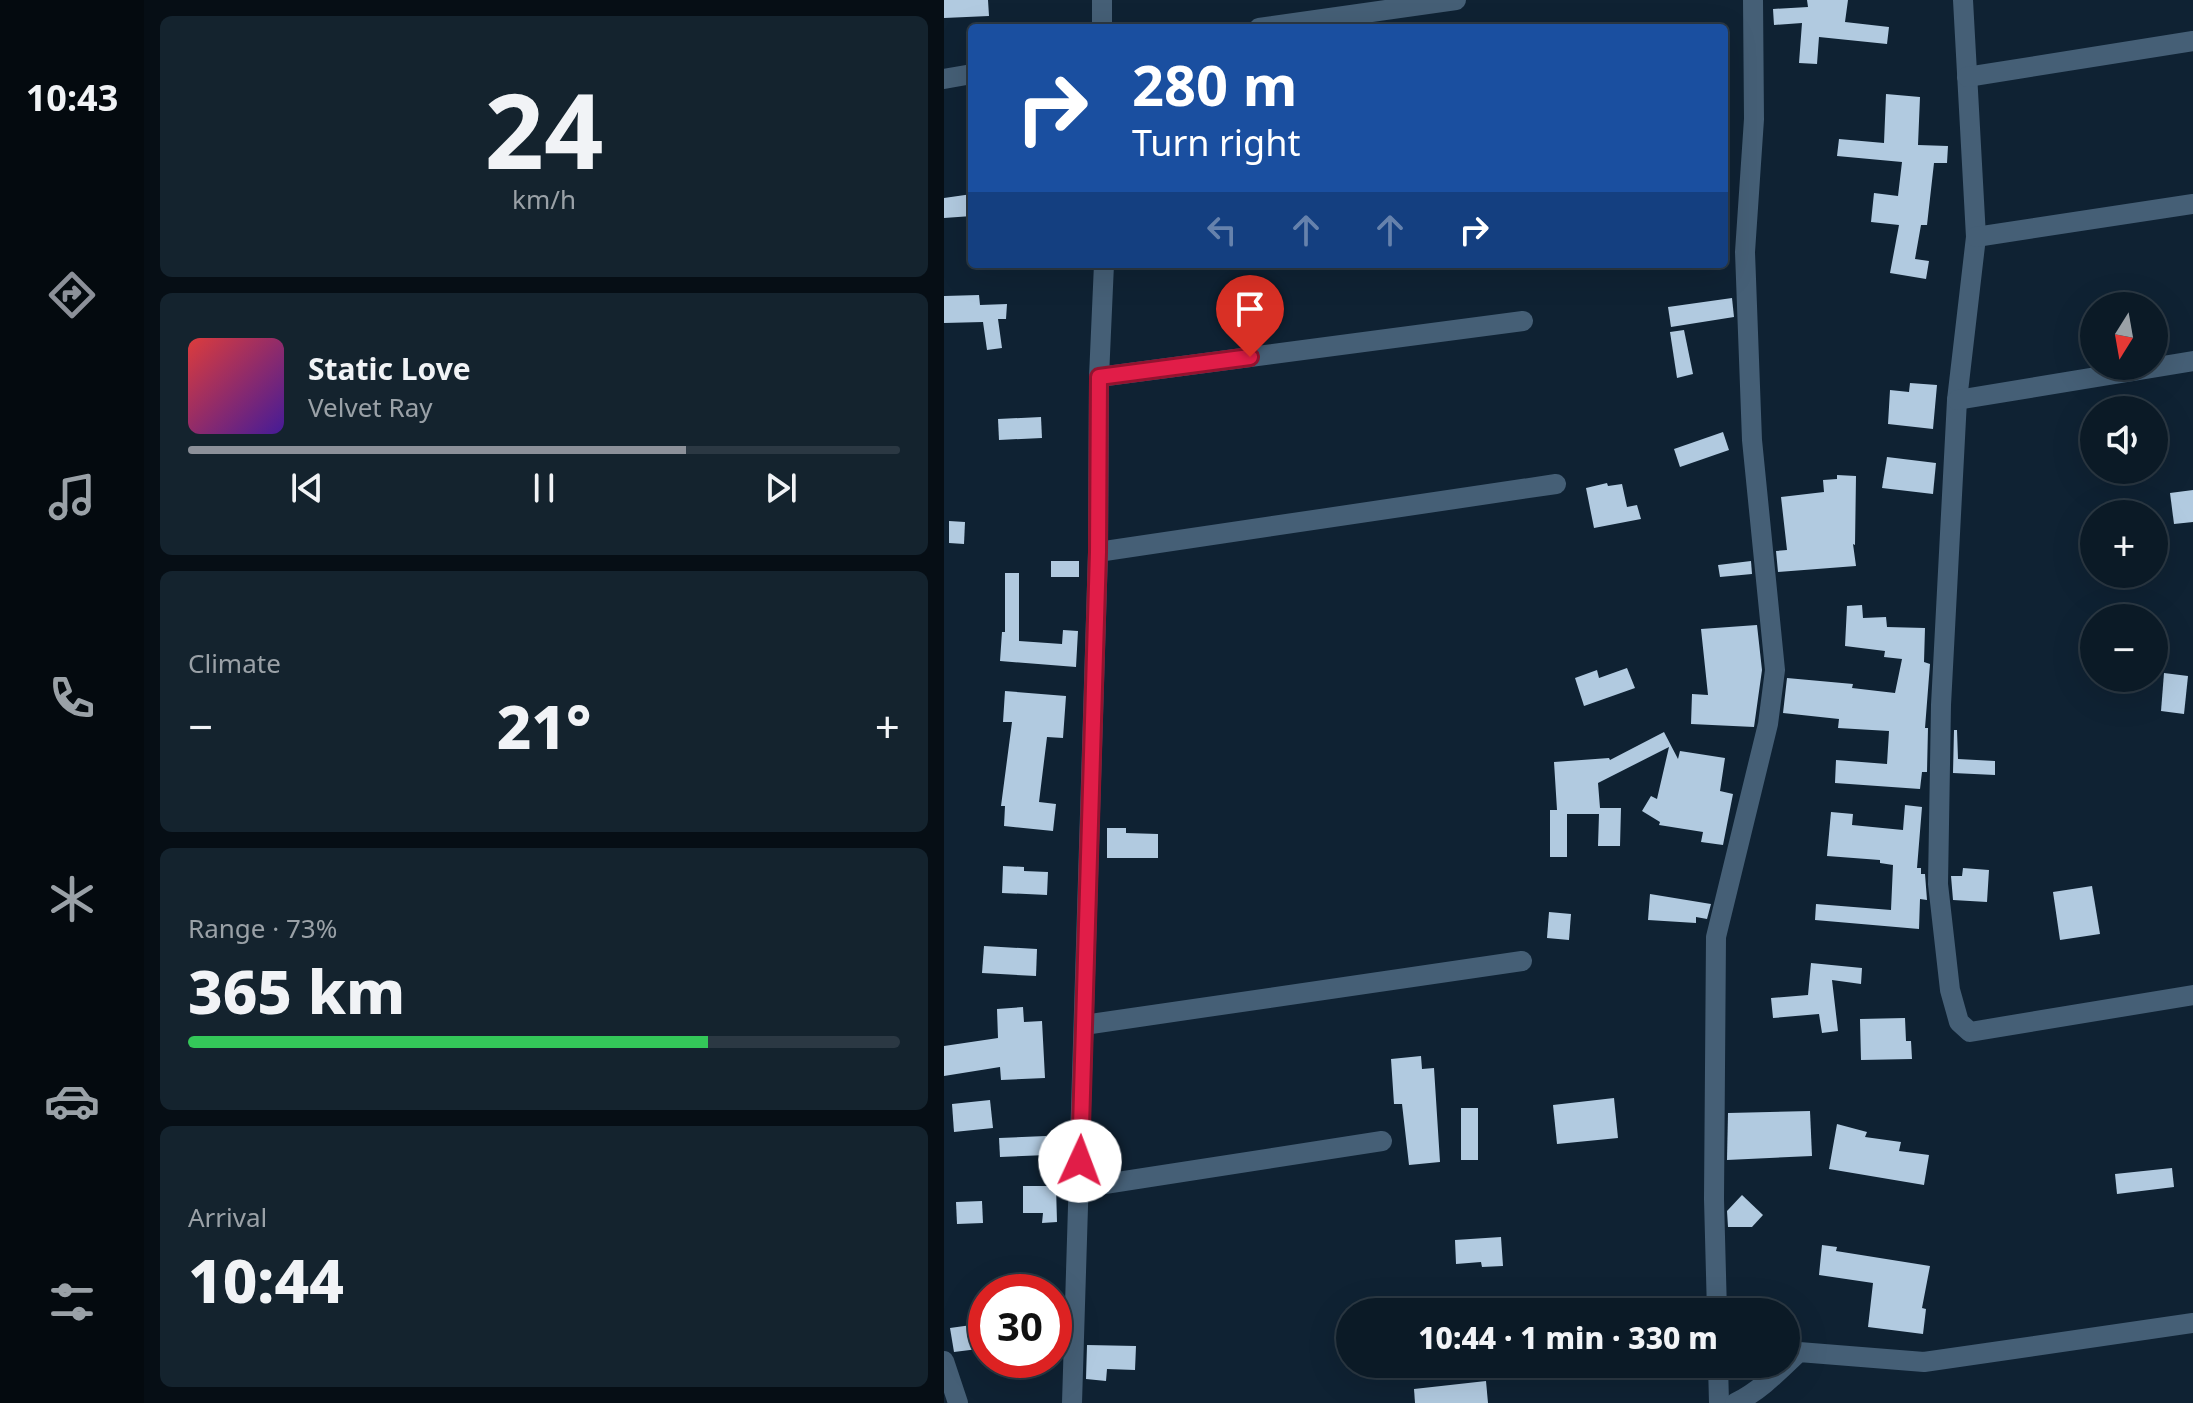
<!DOCTYPE html>
<html lang="en">
<head>
<meta charset="utf-8">
<style>
	body { margin:0; font-family:"Noto Sans",sans-serif; background:#14232e; color:#f1f3f6; height:100vh; display:flex; flex-direction:column; font-size:30px; white-space:nowrap }
	* { box-sizing:border-box; margin:0 }
	p { font-size:26px; color:#9aa1a7 }
	.icon { flex:none; width:44px; height:44px; fill:none; stroke:currentColor; stroke-width:2; stroke-linecap:round; stroke-linejoin:round }
	.map { position:relative; flex:1; overflow:hidden }
	.sheet { display:flex; flex-direction:column; gap:16px; padding:16px; background:#060e15; width:800px }
	.sheet>* { flex:none }
	.guide { position:absolute; left:24px; top:24px; width:760px; height:244px; border-radius:8px; box-shadow:0 8px 32px #0002,0 0 0 2px #2b3843; background:#1a4fa0; color:#fff; overflow:hidden }
	.needle { width:52px; rotate:191deg }
	.controls { position:absolute; left:1136px; top:292px; display:grid; gap:16px }
	.controls a { display:grid; place-items:center; width:88px; height:88px; border-radius:50%; background:#0b1a26; box-shadow:0 8px 32px #0002,0 0 0 2px #2b3843; font-size:40px }
	.speed { position:absolute; left:24px; top:1274px; display:flex; gap:16px; font-size:40px; font-weight:700; text-align:center }
	.speed>* { display:grid; place-content:center; width:104px; height:104px; border-radius:50%; background:#0b1a26; box-shadow:0 8px 32px #0002,0 0 0 2px #2b3843; line-height:1 }
	.speed .limit { border:12px solid #d22; background:#fff; color:#111 }
	.pin { position:absolute; display:grid; place-items:center; width:68px; height:68px; color:#fff; margin:-82px -34px; border-radius:50% 50% 50% 0; rotate:-45deg; box-shadow:0 0 8px #0007 }
	.pin .icon { rotate:45deg }
	.me { position:absolute; width:88px; margin:-44px; rotate:2deg; stroke-linejoin:round; filter:drop-shadow(0 0 6px #0008) }
	.turn { display:flex; align-items:center; gap:28px; height:168px; padding:0 32px; font-size:36px }
	.turn .icon { width:104px; height:104px; stroke-width:2.5 }
	.turn b { display:block; font-size:56px; line-height:68px }
	.lanes { display:flex; align-items:center; height:76px; padding:0 32px; background:#0003; justify-content:center; gap:40px; direction:ltr }
	.lanes .off { opacity:.35 }
	.big { font-size:60px; font-weight:800; line-height:1.1 }
	.sheet .tile { flex:1; display:flex; flex-direction:column; justify-content:center; gap:12px; min-width:0; padding:0 28px; border-radius:12px; background:#14232e }
	.sheet .dial { align-items:center; gap:0 }
	.dial b { font-size:104px; line-height:1 }
	.song { display:flex; align-items:center; gap:24px }
	.cover { width:96px; height:96px; border-radius:12px; background:linear-gradient(135deg,hsl(0 70% 55%),hsl(260 70% 35%)) }
	.played { height:8px; border-radius:4px; background:linear-gradient(90deg,#8c9099 70%,#2b3843 70%) }
	.keys { display:flex; justify-content:space-around; direction:ltr }
	.heat { display:flex; justify-content:space-between; align-items:center; font-size:44px; direction:ltr }
	.charge { height:12px; border-radius:6px; background:linear-gradient(90deg,#34c759 73%,#2b3843 0) }
	.trip { position:absolute; left:392px; top:1298px; width:464px; height:80px; border-radius:40px; background:#0b1a26; box-shadow:0 8px 32px #0002,0 0 0 2px #2b3843; font-weight:800; line-height:80px; text-align:center }
	main { display:flex; flex:1; min-height:0 }
	.tabs { display:flex; flex-direction:column; width:144px; justify-content:space-around; align-items:center; background:#040a0f; color:#9aa1a7 }
	.tabs .icon { width:56px; height:56px }
	.tabs .active { color:#8c9099 }
	.tabs b { font-size:36px; color:#f1f3f6 }
	.map>svg:first-child { display:block }
</style>
</head>
<body>
<main>
<nav class="tabs">
<b>10:43</b>
<svg class="icon active" aria-label="directions" viewBox="0 0 24 24"><path d="M12 3l9 9-9 9-9-9zM9 14v-3h6M13 9l2 2-2 2"/></svg>
<svg class="icon" aria-label="music" viewBox="0 0 24 24"><path d="M9 18V5l10-2v13"/><circle cx="6" cy="18" r="3"/><circle cx="16" cy="16" r="3"/></svg>
<svg class="icon" aria-label="phone" viewBox="0 0 24 24"><path d="M5 4h4l2 5-3 2q2 4 5 5l2-3 5 2v4C11 20 4 13 5 4z"/></svg>
<svg class="icon" aria-label="climate" viewBox="0 0 24 24"><path d="M12 3v18M4 7l16 10M4 17L20 7"/></svg>
<svg class="icon" aria-label="car" viewBox="0 0 24 24"><path d="M5 17H2v-5l4-1 3-4h7l3 4 3 1v5h-3M9 17h6M6 11h13"/><circle cx="7" cy="17" r="2"/><circle cx="17" cy="17" r="2"/></svg>
<svg class="icon" aria-label="filters" viewBox="0 0 24 24"><path d="M4 7h16M4 17h16"/><circle cx="9" cy="7" r="2"/><circle cx="15" cy="17" r="2"/></svg>
</nav>
<section class="sheet">
<div class="tile dial"><b>24</b><p>km/h</p></div>
<div class="tile">
<div class="song"><i class="cover"></i><div><b>Static Love</b><p>Velvet Ray</p></div></div>
<div class="played"></div>
<div class="keys"><svg class="icon" aria-label="previous" viewBox="0 0 24 24"><path d="M18 5L8 12l10 7zM5 5v14"/></svg><svg class="icon" aria-label="pause" viewBox="0 0 24 24"><path d="M8 5v14M16 5v14"/></svg><svg class="icon" aria-label="next" viewBox="0 0 24 24"><path d="M6 5l10 7-10 7zM19 5v14"/></svg></div>
</div>
<div class="tile"><p>Climate</p>
<div class="heat"><a>−</a><b class="big">21°</b><a>+</a></div>
</div>
<div class="tile"><p>Range · 73%</p><b class="big">365 km</b><div class="charge"></div></div>
<div class="tile"><p>Arrival</p><b class="big">10:44</b></div>
</section>
<div class="map">
<svg width="1249" height="1403" viewBox="0 0 1249 1403">
	<rect width="100%" height="100%" fill="#0f2233"/>
	<!-- building -->
	<g fill="#b1cae0">
		<polygon points="0,0 44,0 45,16 0,18"/>
		<polygon points="863,0 904,0 901,22 945,27 943,44 875,37 873,64 855,63 858,23 830,25 829,9 864,7"/>
		<polygon points="942,94 976,97 974,145 1004,146 1003,163 990,163 983,225 977,225 971,259 985,261 982,279 946,273 955,225 927,222 930,193 954,196 958,162 893,156 895,139 940,143"/>
		<polygon points="28,194 28,216 0,218 0,198"/>
		<polygon points="35,295 36,305 63,304 62,319 54,319 58,348 43,350 39,322 0,323 0,296"/>
		<polygon points="788,298 790,317 727,327 724,307"/>
		<polygon points="740,330 749,374 733,378 726,332"/>
		<polygon points="966,383 993,385 989,429 944,424 946,390 965,392"/>
		<polygon points="97,417 98,438 55,440 54,419"/>
		<polygon points="779,432 785,450 736,467 730,449"/>
		<polygon points="943,457 992,463 989,494 938,488"/>
		<polygon points="893,475 912,476 911,545 909,544 912,566 834,572 832,551 843,550 837,497 880,492 879,480 893,479"/>
		<polygon points="663,483 664,486 678,484 683,507 693,505 697,519 650,528 642,488"/>
		<polygon points="1249,490 1249,522 1230,524 1226,493"/>
		<polygon points="5,521 21,522 20,544 5,543"/>
		<rect x="107" y="561" width="28" height="16"/>
		<polygon points="807,561 808,574 776,577 774,565"/>
		<polygon points="61,573 75,573 75,641 118,644 119,630 134,631 132,667 56,661 58,632 61,632"/>
		<polygon points="918,605 919,618 942,617 943,627 981,628 980,662 986,664 981,728 984,728 983,772 978,772 976,789 891,783 892,760 943,764 945,731 894,728 895,719 839,713 843,678 909,684 908,688 951,693 958,659 940,657 941,651 901,646 903,606"/>
		<polygon points="813,625 818,670 810,727 747,724 748,694 764,695 757,629"/>
		<polygon points="683,668 691,688 640,706 631,678 653,670 655,678"/>
		<polygon points="1220,673 1244,676 1240,714 1217,711"/>
		<polygon points="61,691 122,696 119,738 103,737 95,802 112,804 109,831 60,826 61,806 57,806 68,722 59,722"/>
		<polygon points="1010,730 1013,730 1014,759 1051,761 1051,775 1009,773"/>
		<polygon points="720,732 734,759 736,751 781,758 776,791 789,794 779,845 757,842 759,832 715,825 716,822 698,811 707,796 713,799 725,747 654,783 656,808 677,808 676,846 654,846 655,814 623,814 623,857 606,857 606,810 613,810 610,762 665,758 666,760"/>
		<polygon points="961,805 978,807 973,868 977,868 977,874 981,874 983,900 976,899 975,929 871,920 872,904 947,910 949,865 936,863 936,860 883,856 887,812 909,814 908,825 959,830"/>
		<polygon points="163,828 182,828 182,833 214,834 214,858 163,858"/>
		<polygon points="59,866 80,867 80,871 104,872 103,895 58,893"/>
		<polygon points="1019,868 1045,870 1043,902 1009,900 1007,876 1018,876"/>
		<polygon points="1148,886 1156,934 1116,940 1109,892"/>
		<polygon points="706,894 767,904 763,919 752,917 752,923 704,920"/>
		<polygon points="605,912 627,914 625,940 603,938"/>
		<polygon points="40,946 93,949 92,976 38,973"/>
		<polygon points="867,963 918,968 917,984 888,980 894,1031 878,1033 875,1014 829,1018 827,998 864,995"/>
		<polygon points="79,1007 80,1022 98,1021 101,1078 57,1080 56,1067 0,1076 0,1046 54,1038 53,1009"/>
		<polygon points="961,1018 962,1041 967,1041 968,1059 917,1060 916,1019"/>
		<polygon points="477,1056 478,1069 490,1068 496,1162 465,1165 458,1104 450,1104 447,1059"/>
		<polygon points="670,1098 674,1138 613,1144 609,1105"/>
		<polygon points="46,1100 49,1128 10,1132 8,1104"/>
		<rect x="517" y="1108" width="17" height="52"/>
		<polygon points="866,1111 868,1156 783,1160 784,1113"/>
		<polygon points="893,1124 923,1132 921,1137 957,1142 955,1151 985,1155 980,1185 885,1169"/>
		<polygon points="102,1136 103,1155 56,1157 55,1138"/>
		<polygon points="1228,1168 1230,1187 1173,1194 1171,1174"/>
		<polygon points="79,1186 112,1186 113,1222 98,1223 99,1213 79,1213"/>
		<polygon points="798,1195 819,1215 808,1227 784,1227 783,1211"/>
		<polygon points="38,1201 39,1223 13,1224 12,1202"/>
		<polygon points="557,1237 559,1266 538,1267 537,1262 512,1264 511,1240"/>
		<polygon points="878,1245 893,1247 892,1251 986,1266 978,1308 982,1309 979,1334 924,1327 929,1283 875,1275"/>
		<polygon points="42,1323 42,1348 10,1352 6,1328"/>
		<polygon points="143,1345 192,1346 191,1370 163,1369 162,1381 142,1379"/>
		<polygon points="542,1381 544,1403 471,1403 470,1389"/>
	</g>
	<g fill="none" stroke-linecap="round" stroke-linejoin="round">
		<!-- minor -->
		<g stroke="#455f76" stroke-width="20">
			<polyline points="1019,0 1032,237 1013,400 997,705 994,884 1006,990 1015,1022 1026,1032 1249,995"/>
			<polyline points="158,28 158,0"/>
			<polyline points="315,28 512,0"/>
			<polyline points="1023,77 1249,41"/>
			<polyline points="0,79 28,74"/>
			<polyline points="1032,237 1249,204"/>
			<polyline points="155,377 579,321"/>
			<polyline points="1013,400 1249,361"/>
			<polyline points="154,552 612,484"/>
			<polyline points="140,1025 578,961"/>
			<polyline points="135,1188 438,1141"/>
			<polyline points="773,1312 770,1199 772,937 824,724 831,670 808,440 801,252 810,119 809,0"/>
			<polyline points="0,1361 14,1403"/>
			<polyline points="774,1364 775,1403"/>
			<polyline points="128,1403 154,552 155,377 160,264"/>
			<path d="M 791,1403 C 816,1391 835,1371 855,1352 L 980,1362 L 1249,1323"/>
		</g>
	</g>
	<g fill="none" stroke-linecap="round" stroke-linejoin="round">
		<defs>
			<polyline id="route" points="136,1161 154,552 155,377 306,357"/>
		</defs>
		<!-- route casing -->
		<use href="#route" stroke="#92132f" stroke-width="20"/>
		<!-- route -->
		<use href="#route" stroke="#e11d48" stroke-width="14"/>
	</g>
</svg>
<div class="controls">
<a><svg class="needle" viewBox="-14 -14 28 28"><path d="M0-13l5 13h-10z" fill="#e53935"/><path d="M0 13l5-13h-10z" fill="#9aa1a7"/></svg></a>
<a><svg class="icon" aria-label="sound" viewBox="0 0 24 24"><path d="M4 9h4l5-4v14l-5-4H4zM17 9q2 3 0 6"/></svg></a>
<a>+</a>
<a>−</a>
</div>
<div class="speed"><div class="limit">30</div></div>
<div class="pin" style="left:306px;top:357px;background:#d93025"><svg class="icon" aria-label="arrive" viewBox="0 0 24 24"><path d="M6 21V4h12l-3 4 3 4H6"/></svg></div>
<svg class="me" style="left:136px;top:1161px" viewBox="-20 -20 40 40"><circle r="19" fill="#fff"/><path d="M0-13L10 11 0 6-10 11z" fill="#e11d48"/></svg>
<div class="trip">10:44 · 1 min · 330 m</div>
<div class="guide">
<div class="turn"><svg class="icon" aria-label="right" viewBox="0 0 24 24"><path d="M7 20v-9h11M14 6l5 5-5 5"/></svg><div><b>280 m</b>Turn right</div></div>
<div class="lanes"><svg class="icon off" aria-label="left" viewBox="0 0 24 24"><path d="M17 20v-9H6M10 6l-5 5 5 5"/></svg><svg class="icon off" aria-label="ahead" viewBox="0 0 24 24"><path d="M12 20V5M6 11l6-6 6 6"/></svg><svg class="icon off" aria-label="ahead" viewBox="0 0 24 24"><path d="M12 20V5M6 11l6-6 6 6"/></svg><svg class="icon" aria-label="right" viewBox="0 0 24 24"><path d="M7 20v-9h11M14 6l5 5-5 5"/></svg></div>
</div>
</div>
</main>
</body>
</html>
